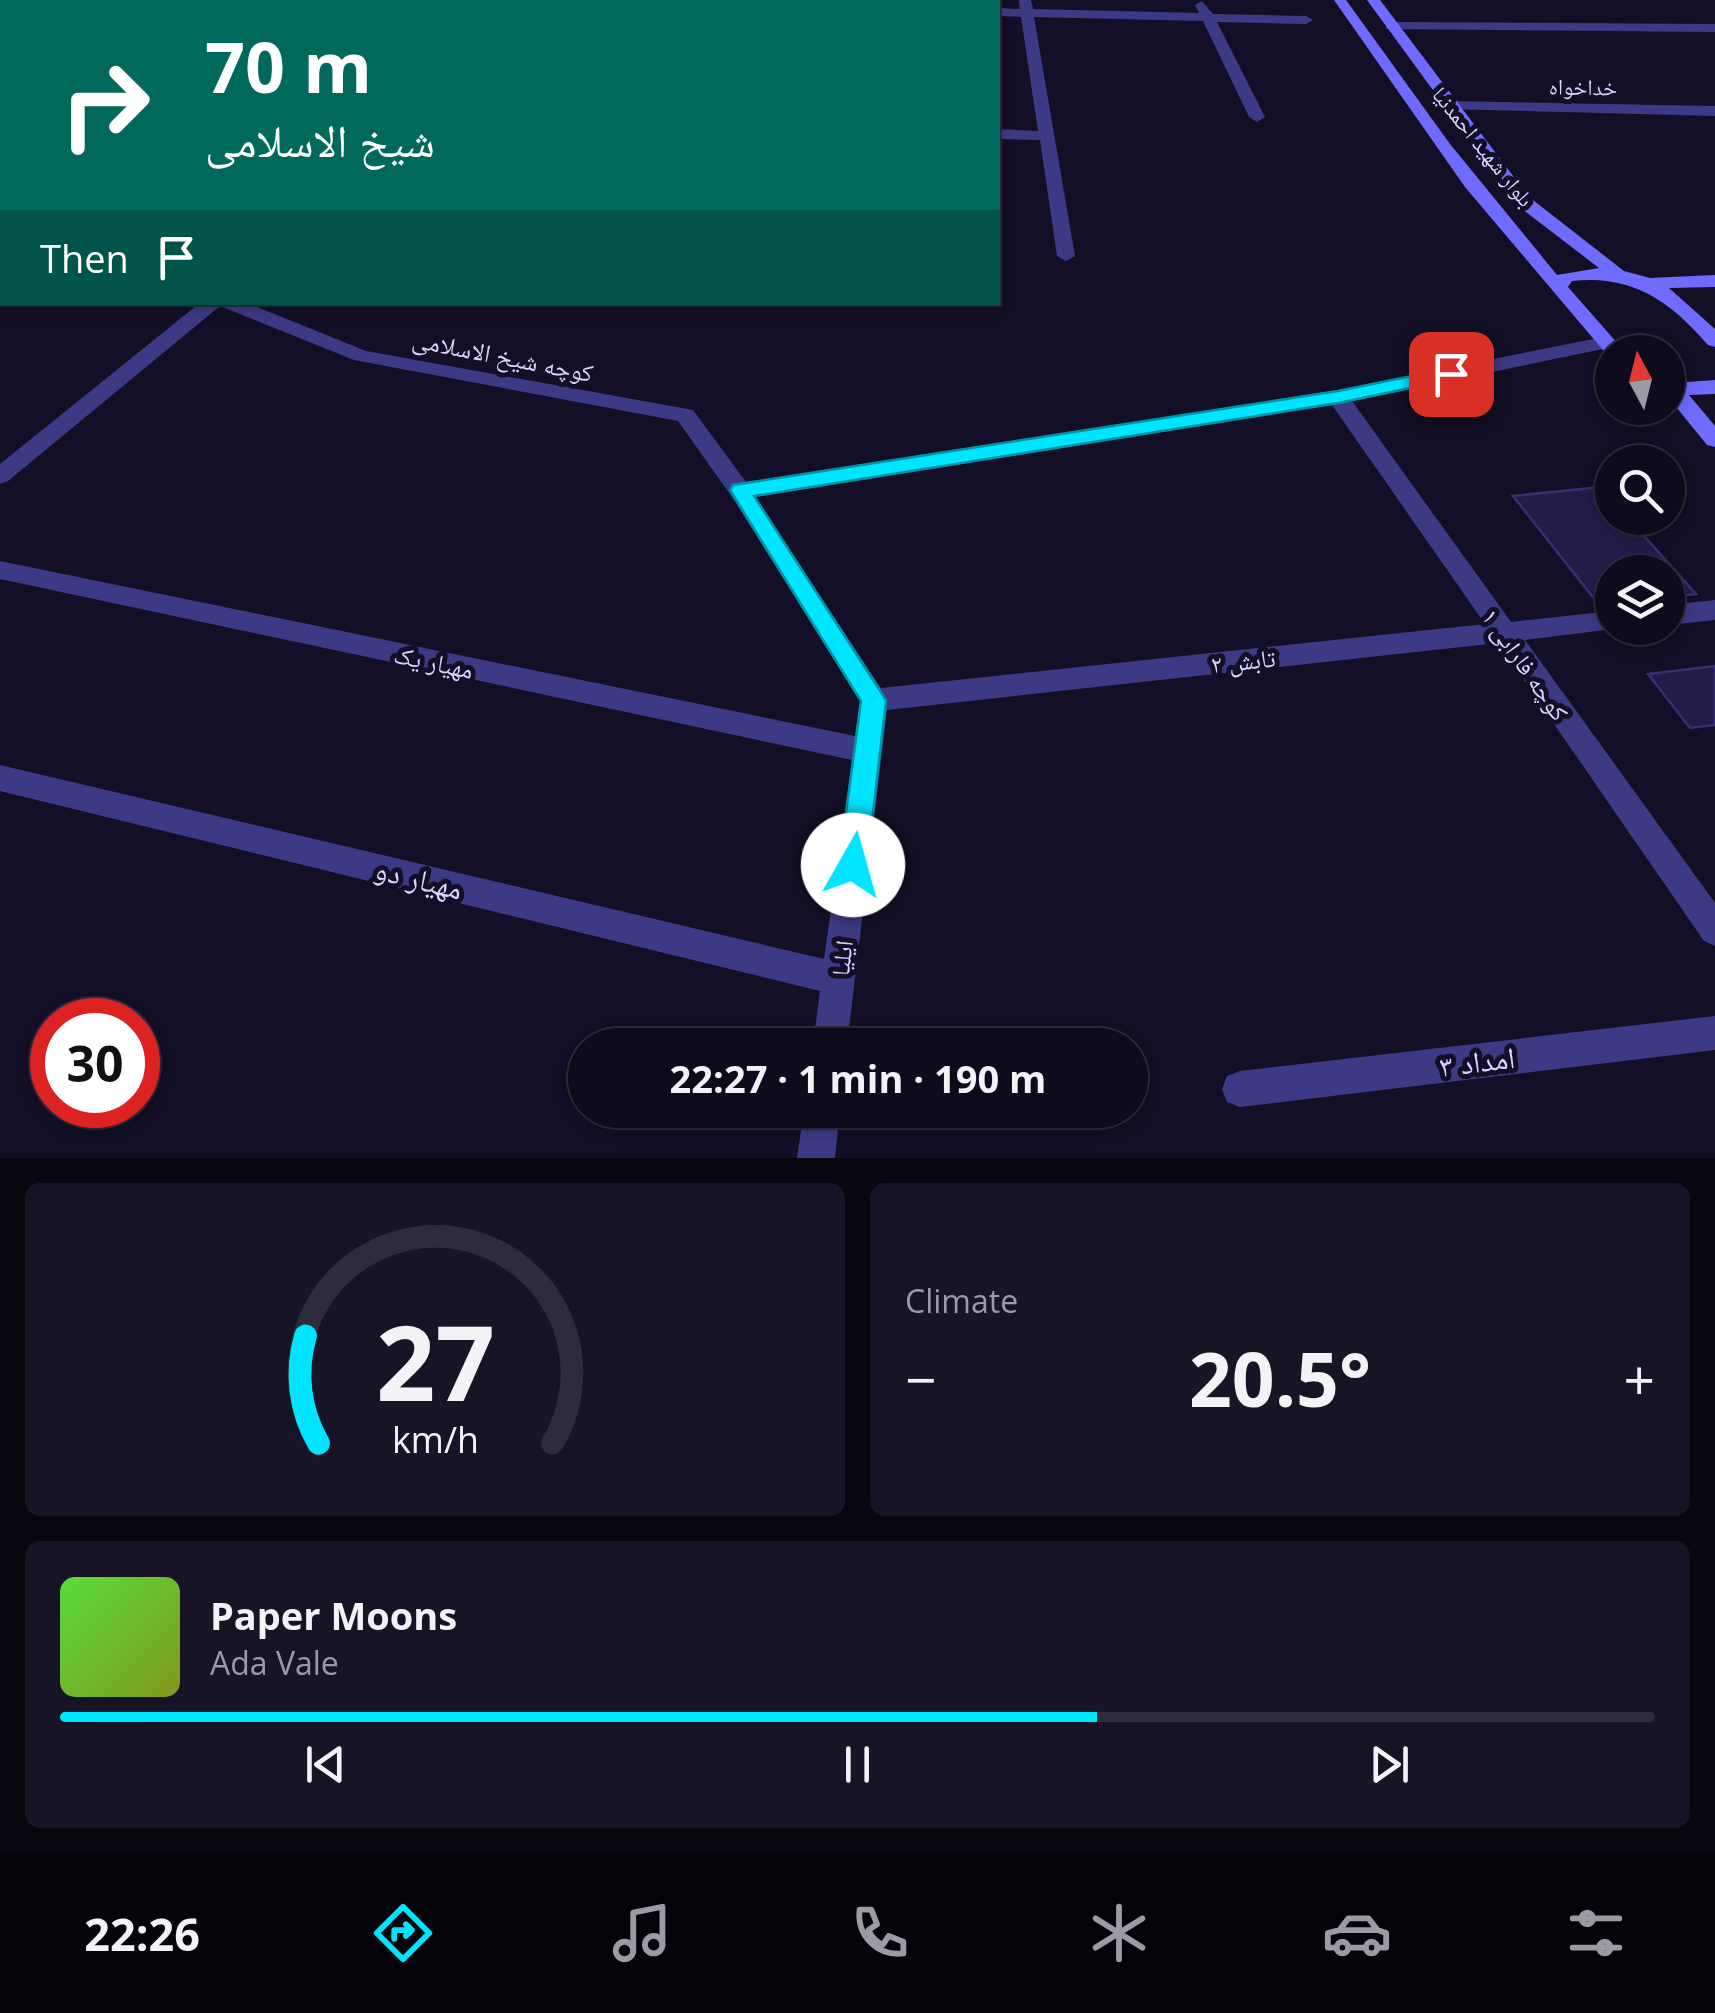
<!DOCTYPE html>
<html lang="en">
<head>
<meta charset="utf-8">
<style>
	body { margin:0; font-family:"Open Sans","Noto Naskh Arabic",sans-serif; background:#171425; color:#f1f3f6; height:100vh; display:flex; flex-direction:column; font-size:38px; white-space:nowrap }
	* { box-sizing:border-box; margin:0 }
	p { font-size:32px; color:#9b9ba3 }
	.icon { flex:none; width:55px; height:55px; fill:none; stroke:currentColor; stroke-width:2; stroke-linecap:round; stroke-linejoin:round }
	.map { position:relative; height:1158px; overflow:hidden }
	.side { display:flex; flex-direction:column; gap:25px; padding:25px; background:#08060f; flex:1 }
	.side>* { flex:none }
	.guide { position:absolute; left:0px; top:0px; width:1000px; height:305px; box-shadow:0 5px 15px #0003,0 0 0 2px #2e2b3b; background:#00695c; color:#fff; overflow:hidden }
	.needle { width:65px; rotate:353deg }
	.controls { position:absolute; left:1595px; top:335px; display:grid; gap:20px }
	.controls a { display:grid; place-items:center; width:90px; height:90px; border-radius:50%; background:#0e0b1c; box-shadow:0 5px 15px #0003,0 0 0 2px #2e2b3b; font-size:50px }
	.speed { position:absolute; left:30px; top:998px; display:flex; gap:20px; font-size:50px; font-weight:700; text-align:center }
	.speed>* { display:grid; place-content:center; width:130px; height:130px; border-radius:50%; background:#0e0b1c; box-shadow:0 5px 15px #0003,0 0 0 2px #2e2b3b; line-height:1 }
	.speed .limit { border:15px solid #d22; background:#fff; color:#111 }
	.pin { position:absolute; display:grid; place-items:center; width:85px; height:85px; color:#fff; margin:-42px; border-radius:20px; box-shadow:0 5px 15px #0006 }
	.me { position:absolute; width:110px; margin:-55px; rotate:7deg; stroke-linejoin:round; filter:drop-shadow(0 0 8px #0008) }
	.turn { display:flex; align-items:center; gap:35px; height:210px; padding:0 40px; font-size:45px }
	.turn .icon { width:130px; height:130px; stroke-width:2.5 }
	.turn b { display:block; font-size:70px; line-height:85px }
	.then { display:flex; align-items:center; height:95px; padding:0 40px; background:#0003; gap:20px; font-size:38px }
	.big { font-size:75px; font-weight:700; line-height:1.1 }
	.side .card { flex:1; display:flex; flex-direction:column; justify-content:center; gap:15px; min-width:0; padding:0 35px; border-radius:15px; background:#171425 }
	.side .dial { align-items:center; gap:0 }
	.dial svg { height:260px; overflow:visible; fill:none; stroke:#2e2b3b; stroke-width:7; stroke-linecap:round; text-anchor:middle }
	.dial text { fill:#f1f3f6; stroke:none }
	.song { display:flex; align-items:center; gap:30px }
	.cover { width:120px; height:120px; border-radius:15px; background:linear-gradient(135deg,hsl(110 70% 55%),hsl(70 70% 35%)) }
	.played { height:10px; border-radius:5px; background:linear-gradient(90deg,#00e5ff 65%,#2e2b3b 65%) }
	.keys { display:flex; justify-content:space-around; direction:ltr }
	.heat { display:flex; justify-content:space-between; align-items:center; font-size:55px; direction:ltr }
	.side .tiles { flex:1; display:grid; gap:25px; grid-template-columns:1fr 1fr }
	.card:last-child { grid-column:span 2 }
	.trip { position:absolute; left:568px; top:1028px; width:580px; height:100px; border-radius:50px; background:#0e0b1c; box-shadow:0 5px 15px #0003,0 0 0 2px #2e2b3b; font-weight:700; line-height:100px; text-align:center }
	.menu { display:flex; height:160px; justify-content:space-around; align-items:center; background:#06040b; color:#9b9ba3 }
	.menu .icon { width:70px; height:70px }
	.menu .active { color:#00e5ff }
	.menu b { font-size:45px; color:#f1f3f6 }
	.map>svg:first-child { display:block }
</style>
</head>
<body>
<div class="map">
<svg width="1715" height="1158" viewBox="0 0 1715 1158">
	<rect width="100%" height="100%" fill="#130f26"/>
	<!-- building -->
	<g fill="#241b47" stroke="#3b2d73" stroke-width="2.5">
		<polygon points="1601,487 1612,499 1612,518 1628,518 1696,594 1668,597 1668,572 1612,572 1612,603 1599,605 1513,496"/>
		<polygon points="1715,666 1715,725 1690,728 1648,674"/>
	</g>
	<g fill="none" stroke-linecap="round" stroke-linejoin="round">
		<!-- street -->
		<g fill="#3d3a85" fill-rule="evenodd">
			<rect x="313" y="0" width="12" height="2"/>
			<polygon points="577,0 617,0 618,2 578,2"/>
			<polygon points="1019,0 1031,0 1033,9 1199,13 1195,5 1202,1 1213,14 1306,16 1313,20 1306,24 1217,22 1265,117 1257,122 1249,117 1203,21 1034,17 1075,256 1066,261 1057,256 1040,140 998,139 998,129 1038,131 1021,17 998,16 998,8 1020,9"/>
			<polygon points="0,8 2,9 2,17 0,16"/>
			<polygon points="1391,22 1715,24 1715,32 1386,29 1386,23"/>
			<rect x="0" y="65" width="2" height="8"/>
			<polygon points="1450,101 1715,106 1715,116 1445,109 1445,103"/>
			<rect x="0" y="149" width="2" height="10"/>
			<polygon points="2,270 2,282 0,283 0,271"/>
			<path d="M 201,302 L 245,302 L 366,351 L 693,410 L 746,482 L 1338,390 L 1603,337 L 1610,339 L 1610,347 L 1603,349 L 1352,401 L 1511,622 L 1612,611 L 1612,628 L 1621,628 L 1525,640 L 1715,903 L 1715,946 L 1704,941 L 1498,643 L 887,710 L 847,1045 L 813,1045 L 820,991 L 0,791 L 0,765 L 824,959 L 852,760 L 0,579 L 0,561 L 855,736 L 860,701 L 732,497 L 678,421 L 354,360 L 220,306 L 8,481 L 0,484 L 0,464 ZM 1332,405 L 1485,624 L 881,688 L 755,497 Z"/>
			<polygon points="1715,600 1715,620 1668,625 1668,605"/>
			<polygon points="1715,1016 1715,1050 1240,1107 1227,1102 1222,1089 1227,1076 1240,1071"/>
			<polygon points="804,1110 840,1110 835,1158 797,1158"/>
		</g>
		<!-- secondary -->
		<g fill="#6f6bff" fill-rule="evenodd">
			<path d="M 1334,0 L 1346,0 L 1450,144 L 1557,275 L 1599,268 L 1517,205 L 1367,0 L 1380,0 L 1529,197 L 1624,271 L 1650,278 L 1715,275 L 1715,287 L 1669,288 L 1715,329 L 1715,347 L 1708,345 C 1670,301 1632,274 1572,281 L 1568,287 L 1625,352 L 1608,356 L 1465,187 Z"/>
			<polygon points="1668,377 1687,382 1715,380 1715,394 1689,395 1715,426 1715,447 1707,445 1668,397"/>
		</g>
	</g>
	<!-- route -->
	<polygon fill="#00e5ff" stroke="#0095a6" stroke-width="2.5" points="1451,368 1461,374 1458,378 1338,403 754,496 886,700 867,865 863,874 853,878 843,874 839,865 861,701 730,490 733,485 1338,391"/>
	<g text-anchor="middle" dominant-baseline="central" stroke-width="10" stroke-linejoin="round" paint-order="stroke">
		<!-- far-street labels -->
		<g font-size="22" fill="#d9d4ff" stroke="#130f26">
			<text transform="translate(1583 86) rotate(1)">خداخواه</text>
			<text transform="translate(1484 146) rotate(51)">بلوار شهید احمدنیا</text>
		</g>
		<!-- street labels -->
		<g font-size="25" fill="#d9d4ff" stroke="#130f26">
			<text transform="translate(503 355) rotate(11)">کوچه شیخ الاسلامی</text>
			<text transform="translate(1243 660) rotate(-6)">تابش ۲</text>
			<text transform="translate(434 661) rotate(12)">مهیار یک</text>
			<text transform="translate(1526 664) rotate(55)">۱ کوچه فارابی</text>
			<text transform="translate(841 958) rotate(-83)">ایلیا</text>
		</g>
		<!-- near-street labels -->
		<g font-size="30" fill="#d9d4ff" stroke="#130f26">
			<text transform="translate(419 878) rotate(14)">مهیار دو</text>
			<text transform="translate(1477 1061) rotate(-7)">امداد ۳</text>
		</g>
	</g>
</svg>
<div class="controls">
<a><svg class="needle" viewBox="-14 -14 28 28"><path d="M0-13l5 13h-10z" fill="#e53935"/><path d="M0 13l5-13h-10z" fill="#9b9ba3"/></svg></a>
<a><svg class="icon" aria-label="search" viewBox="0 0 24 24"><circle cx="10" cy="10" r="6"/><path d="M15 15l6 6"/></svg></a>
<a><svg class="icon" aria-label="layers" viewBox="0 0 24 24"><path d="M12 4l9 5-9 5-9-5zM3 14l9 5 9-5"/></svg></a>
</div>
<div class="speed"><div class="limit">30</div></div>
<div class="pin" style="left:1451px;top:374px;background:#d93025"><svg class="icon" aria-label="arrive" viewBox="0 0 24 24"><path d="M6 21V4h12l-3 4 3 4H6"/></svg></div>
<svg class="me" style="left:853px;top:865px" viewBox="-20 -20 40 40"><circle r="19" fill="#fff"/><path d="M0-13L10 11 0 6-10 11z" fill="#00e5ff"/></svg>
<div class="trip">22:27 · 1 min · 190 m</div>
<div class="guide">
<div class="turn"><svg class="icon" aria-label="right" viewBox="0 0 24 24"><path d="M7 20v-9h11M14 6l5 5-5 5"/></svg><div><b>70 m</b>شیخ الاسلامی</div></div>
<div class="then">Then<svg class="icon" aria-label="arrive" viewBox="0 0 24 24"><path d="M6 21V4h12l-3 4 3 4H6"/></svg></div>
</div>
</div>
<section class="side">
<div class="tiles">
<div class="card dial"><svg viewBox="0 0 100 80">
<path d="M14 69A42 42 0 1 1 86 69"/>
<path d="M14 69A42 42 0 0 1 10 36" stroke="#00e5ff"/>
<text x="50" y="56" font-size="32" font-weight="700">27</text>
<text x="50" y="72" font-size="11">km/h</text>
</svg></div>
<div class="card"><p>Climate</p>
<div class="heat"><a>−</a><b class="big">20.5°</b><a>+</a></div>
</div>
<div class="card">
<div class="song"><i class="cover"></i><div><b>Paper Moons</b><p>Ada Vale</p></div></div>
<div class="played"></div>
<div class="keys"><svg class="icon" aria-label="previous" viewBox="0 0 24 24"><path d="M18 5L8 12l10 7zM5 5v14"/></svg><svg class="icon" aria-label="pause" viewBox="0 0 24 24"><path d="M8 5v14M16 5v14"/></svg><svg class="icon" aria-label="next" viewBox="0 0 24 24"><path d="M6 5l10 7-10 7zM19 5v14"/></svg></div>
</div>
</div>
</section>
<nav class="menu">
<b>22:26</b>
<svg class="icon active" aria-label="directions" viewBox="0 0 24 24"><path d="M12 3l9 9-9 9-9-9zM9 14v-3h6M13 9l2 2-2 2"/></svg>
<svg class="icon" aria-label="music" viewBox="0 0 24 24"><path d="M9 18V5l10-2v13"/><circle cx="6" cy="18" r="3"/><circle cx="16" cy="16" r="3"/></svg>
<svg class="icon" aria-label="phone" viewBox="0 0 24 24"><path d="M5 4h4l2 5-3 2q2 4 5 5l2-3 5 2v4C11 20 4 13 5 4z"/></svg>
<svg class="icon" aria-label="climate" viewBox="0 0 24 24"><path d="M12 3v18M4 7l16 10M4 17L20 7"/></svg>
<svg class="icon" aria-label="car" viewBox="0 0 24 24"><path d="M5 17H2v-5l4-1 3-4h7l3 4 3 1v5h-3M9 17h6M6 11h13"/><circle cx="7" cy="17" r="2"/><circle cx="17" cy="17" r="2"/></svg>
<svg class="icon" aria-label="filters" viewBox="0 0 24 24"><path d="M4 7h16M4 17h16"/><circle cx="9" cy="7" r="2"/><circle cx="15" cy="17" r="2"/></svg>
</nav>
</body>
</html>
